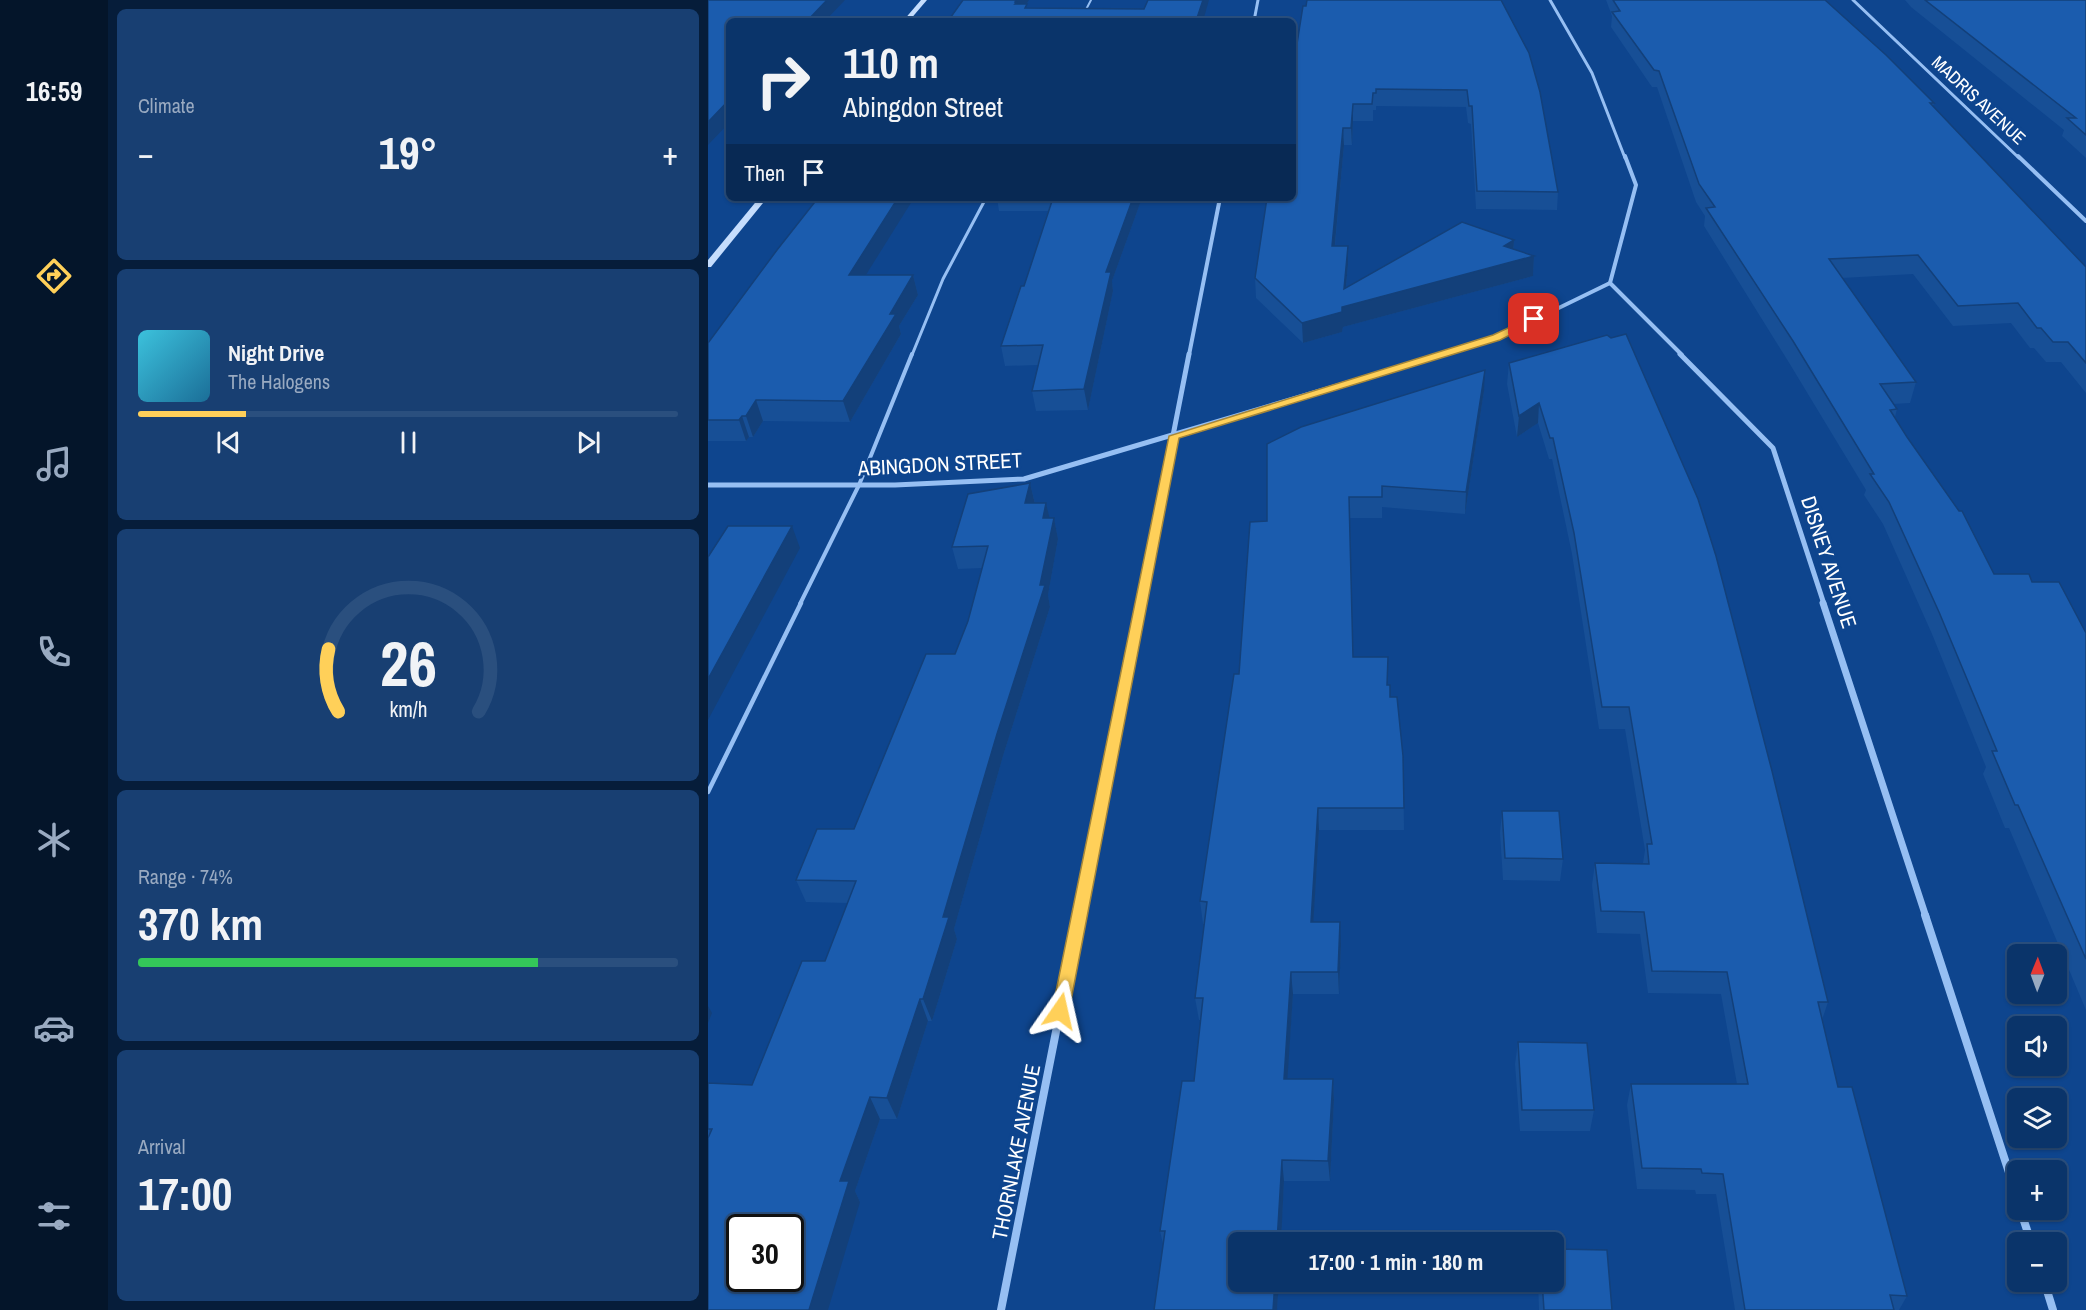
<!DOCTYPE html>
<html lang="en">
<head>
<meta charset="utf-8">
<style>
	body { margin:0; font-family:"Archivo Narrow",sans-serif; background:#183f72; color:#f1f3f6; height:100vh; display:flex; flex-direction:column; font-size:22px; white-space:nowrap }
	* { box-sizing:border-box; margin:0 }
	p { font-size:20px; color:#99aac1 }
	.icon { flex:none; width:33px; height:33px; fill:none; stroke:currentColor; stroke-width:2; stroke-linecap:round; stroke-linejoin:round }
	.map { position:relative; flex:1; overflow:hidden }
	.details { display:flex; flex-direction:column; gap:9px; padding:9px; background:#061d3a; width:600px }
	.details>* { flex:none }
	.banner { position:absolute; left:18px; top:18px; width:570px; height:183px; border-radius:9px; box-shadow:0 2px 4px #0004,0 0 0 2px #2a4f7e; background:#0a346a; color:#f1f3f6; overflow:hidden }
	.needle { width:39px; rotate:1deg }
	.fabs { position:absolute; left:1299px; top:944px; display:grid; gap:12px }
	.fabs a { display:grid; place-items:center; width:60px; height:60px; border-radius:9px; background:#0a346a; box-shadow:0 2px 4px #0004,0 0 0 2px #2a4f7e; font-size:30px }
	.speed { position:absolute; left:18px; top:1214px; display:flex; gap:12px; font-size:30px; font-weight:700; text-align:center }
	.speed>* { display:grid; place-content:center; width:78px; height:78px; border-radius:50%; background:#0a346a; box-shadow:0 2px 4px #0004,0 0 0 2px #2a4f7e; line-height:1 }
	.speed .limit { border:3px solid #111; border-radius:9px; background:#fff; color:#111 }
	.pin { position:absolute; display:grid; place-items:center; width:51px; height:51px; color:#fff; margin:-26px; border-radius:12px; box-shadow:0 3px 9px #0006 }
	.me { position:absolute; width:66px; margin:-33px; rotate:11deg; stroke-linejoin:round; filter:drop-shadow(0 0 4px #0008) }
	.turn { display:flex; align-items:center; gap:21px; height:126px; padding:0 18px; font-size:27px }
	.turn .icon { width:78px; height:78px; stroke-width:2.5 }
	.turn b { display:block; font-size:42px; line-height:51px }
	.then { display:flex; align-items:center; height:57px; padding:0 18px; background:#0003; gap:12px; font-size:22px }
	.big { font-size:45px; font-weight:700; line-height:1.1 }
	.details .card { flex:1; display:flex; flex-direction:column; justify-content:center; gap:9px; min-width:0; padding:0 21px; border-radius:9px; background:#183f72 }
	.details .dial { align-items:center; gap:0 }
	.dial svg { height:156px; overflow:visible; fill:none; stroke:#2a4f7e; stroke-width:7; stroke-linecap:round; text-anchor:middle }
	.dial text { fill:#f1f3f6; stroke:none }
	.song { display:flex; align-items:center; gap:18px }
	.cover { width:72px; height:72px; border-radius:9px; background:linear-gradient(135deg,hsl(190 70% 55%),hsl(200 70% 35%)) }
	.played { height:6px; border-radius:3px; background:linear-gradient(90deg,#ffd059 20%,#2a4f7e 20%) }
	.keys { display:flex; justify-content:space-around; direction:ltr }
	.heat { display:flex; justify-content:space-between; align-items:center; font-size:33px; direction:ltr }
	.charge { height:9px; border-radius:4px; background:linear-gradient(90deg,#34c759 74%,#2a4f7e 0) }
	.trip { position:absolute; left:520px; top:1232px; width:336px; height:60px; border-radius:9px; background:#0a346a; box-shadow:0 2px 4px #0004,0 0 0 2px #2a4f7e; font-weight:700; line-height:60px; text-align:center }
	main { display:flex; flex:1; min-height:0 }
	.menu { display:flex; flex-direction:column; width:108px; justify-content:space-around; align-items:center; background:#04152a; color:#99aac1 }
	.menu .icon { width:42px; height:42px }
	.menu .current { color:#ffd059 }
	.menu b { font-size:27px; color:#f1f3f6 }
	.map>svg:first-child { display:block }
</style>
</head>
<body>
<main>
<nav class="menu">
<b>16:59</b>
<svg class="icon current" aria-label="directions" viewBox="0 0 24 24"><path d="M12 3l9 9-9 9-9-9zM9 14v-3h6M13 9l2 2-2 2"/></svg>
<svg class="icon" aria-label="music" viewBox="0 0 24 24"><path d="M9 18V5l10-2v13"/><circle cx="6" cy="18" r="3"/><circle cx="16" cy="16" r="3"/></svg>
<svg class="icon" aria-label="phone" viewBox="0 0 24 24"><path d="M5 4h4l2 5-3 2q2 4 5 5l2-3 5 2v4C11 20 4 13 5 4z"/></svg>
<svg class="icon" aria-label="climate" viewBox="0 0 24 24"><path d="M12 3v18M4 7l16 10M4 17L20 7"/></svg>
<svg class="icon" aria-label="car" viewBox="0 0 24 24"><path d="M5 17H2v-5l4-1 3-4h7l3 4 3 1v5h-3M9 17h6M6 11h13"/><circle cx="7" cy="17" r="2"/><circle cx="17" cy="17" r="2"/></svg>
<svg class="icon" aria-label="filters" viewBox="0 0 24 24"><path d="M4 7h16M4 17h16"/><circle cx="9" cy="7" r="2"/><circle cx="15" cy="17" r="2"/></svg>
</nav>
<section class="details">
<div class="card"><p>Climate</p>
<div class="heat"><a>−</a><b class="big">19°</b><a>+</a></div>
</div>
<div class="card">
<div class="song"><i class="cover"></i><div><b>Night Drive</b><p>The Halogens</p></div></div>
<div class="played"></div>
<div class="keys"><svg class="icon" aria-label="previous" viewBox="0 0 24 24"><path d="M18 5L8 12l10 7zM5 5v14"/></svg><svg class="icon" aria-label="pause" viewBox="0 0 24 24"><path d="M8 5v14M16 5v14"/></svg><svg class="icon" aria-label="next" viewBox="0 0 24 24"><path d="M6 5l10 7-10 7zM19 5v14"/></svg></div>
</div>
<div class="card dial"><svg viewBox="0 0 100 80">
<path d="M14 69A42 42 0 1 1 86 69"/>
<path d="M14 69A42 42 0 0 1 9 37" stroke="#ffd059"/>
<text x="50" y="56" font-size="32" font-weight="700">26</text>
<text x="50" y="72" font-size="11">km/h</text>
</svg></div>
<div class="card"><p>Range · 74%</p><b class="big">370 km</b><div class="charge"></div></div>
<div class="card"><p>Arrival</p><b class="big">17:00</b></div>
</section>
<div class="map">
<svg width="1378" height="1310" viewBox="0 0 1378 1310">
	<rect width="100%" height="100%" fill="#0e458e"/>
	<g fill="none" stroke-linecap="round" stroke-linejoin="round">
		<!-- lane-far3 -->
		<polyline stroke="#96bff3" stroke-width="2" points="372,21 383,0"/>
		<!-- lane-far2 -->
		<polyline stroke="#96bff3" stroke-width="3" points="204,355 235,279 278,198"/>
		<!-- lane-far1 -->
		<polyline stroke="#96bff3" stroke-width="4" points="92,604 151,485 204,354"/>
		<!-- lane -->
		<polyline stroke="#96bff3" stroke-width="4.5" points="0,792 93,603"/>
		<!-- street-far4 -->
		<g stroke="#96bff3" stroke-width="3">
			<polyline points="842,0 884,73 917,158"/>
			<polyline points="1145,0 1311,158"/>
			<polyline points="546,21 550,0"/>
		</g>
		<!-- street-far3 -->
		<g stroke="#96bff3" stroke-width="4">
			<polyline points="917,156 928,185 902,283 974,355"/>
			<polyline points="1310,156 1378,221"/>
			<polyline points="481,355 512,198"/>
			<polyline points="732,355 789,338 902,283"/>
		</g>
		<!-- street-far2 -->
		<g stroke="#96bff3" stroke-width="5">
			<polyline points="972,354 1065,448 1116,604"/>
			<polyline points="0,485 187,485 316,479 737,354"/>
			<polyline points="432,604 481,354"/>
		</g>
		<!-- street-far1 -->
		<g stroke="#96bff3" stroke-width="7">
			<polyline points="1115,603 1218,917"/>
			<polyline points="370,917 432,603"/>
		</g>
		<!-- street -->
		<g stroke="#96bff3" stroke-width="8">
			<polyline points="1217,915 1310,1200"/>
			<polyline points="1312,1209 1323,1242"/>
			<polyline points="1336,1281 1345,1310"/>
			<polyline points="293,1310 371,915"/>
		</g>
		<!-- secondary -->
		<g fill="#c5ddfd" fill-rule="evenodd">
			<polygon points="213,0 219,0 201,21 195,21"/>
			<polygon points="51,198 59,198 3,267 0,267 0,260"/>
		</g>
	</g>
	<!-- wall -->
	<g fill="#174f96">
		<polygon points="793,0 850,192 849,210 768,209 763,124 760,123 758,107 668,106 668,110 665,110 665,121 645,121 644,145 636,145 627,246 640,265 638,287 806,240 806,249 826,256 825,276 635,327 634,332 595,343 548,298 547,278 585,198 585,69"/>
		<polygon points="898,0 1117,0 1226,103 1225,106 1378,267 1378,393 1353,362 1338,362 1326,348 1322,348 1303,323 1245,326 1205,274 1134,278 1208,382 1202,403 1185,404 1189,409 1187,417 1286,574 1324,582 1378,633 1378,1010 1301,828 1297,828 1275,774 1278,767 1224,634 1175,524 1156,495 1158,490 1080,361 996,226 997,216 988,202 949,87 944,87 903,27 904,16"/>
		<polygon points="1197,0 1378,0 1378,158 1354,136 1356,130 1203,7"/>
		<polygon points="289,198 434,198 404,281 405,291 380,410 328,411 324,391 330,365 297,366 293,346 316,286 340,211 291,211"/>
		<polygon points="158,275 205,275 210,295 191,326 193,334 142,422 55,421 45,437 41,437 38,441 0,441 0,343"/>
		<polygon points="899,335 1120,1002 1114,1020 1130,1087 1199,1296 1191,1310 1027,1310 1008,1194 988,1194 987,1190 929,1189 919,1105 923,1084 1029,1084 1013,994 940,993 932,934 889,933 884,885 887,863 935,863 937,850 917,729 891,729 864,554 844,459 841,459 830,423 809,437 799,384 801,363"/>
		<polygon points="776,391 757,514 674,507 674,518 641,518 645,657 680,685 695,756 696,830 611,830 605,922 633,945 631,994 585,994 579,1079 625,1079 626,1100 622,1181 576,1181 569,1310 446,1310 455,1244 452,1231 486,1081 493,1020 491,1020 487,998 496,924 495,924 492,901 531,674 559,521"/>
		<polygon points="322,483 327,503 338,503 341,518 346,518 350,539 340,595 342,607 295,756 246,929 249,939 224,1021 220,1021 189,1119 172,1119 147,1191 152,1202 0,1310 0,1083 44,1085 117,961 140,903 98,902 88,880 146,829 247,654 260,621 274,568 250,569 244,547"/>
		<polygon points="794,811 855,859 852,881 795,880 792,833"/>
		<polygon points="810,1042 886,1110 882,1131 812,1131 807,1064"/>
		<polygon points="830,1281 846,1281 904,1310 831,1310"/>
	</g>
	<!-- shaded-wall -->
	<g fill="#13407a">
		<polygon points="119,0 137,0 117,21 99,21"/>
		<polygon points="308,0 321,0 311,15 307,2"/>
		<polygon points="495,0 501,0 495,21 488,21"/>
		<polygon points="21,100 21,123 0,145 0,122"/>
		<polygon points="645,104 645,121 644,145 643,128"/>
		<polygon points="635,128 636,145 625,265 624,246"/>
		<polygon points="190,198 206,198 146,294 141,275"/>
		<polygon points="425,198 434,198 404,281 405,291 380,410 376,389 398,272"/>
		<polygon points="806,240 805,259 826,256 825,276 635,327 634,332 595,343 594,323 636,289 640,246 640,265 636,307 796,246"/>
		<polygon points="205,275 210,295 191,326 193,334 142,422 135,401 182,314"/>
		<polygon points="777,370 776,391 757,514 758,492"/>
		<polygon points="48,400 55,421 45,437 38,416"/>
		<polygon points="831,403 830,423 809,437 811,416"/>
		<polygon points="34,416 41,437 38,441 31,420"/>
		<polygon points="322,483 327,504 317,503"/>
		<polygon points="338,503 343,524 335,518"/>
		<polygon points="346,518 350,539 340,595 342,607 295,756 246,929 249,939 224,1021 215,999 235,917 332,585"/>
		<polygon points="84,526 92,548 0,720 0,679"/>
		<polygon points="610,808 611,830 604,944 603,922"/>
		<polygon points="632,922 633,945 631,994 630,972"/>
		<polygon points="583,972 585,994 578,1101 576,1079"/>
		<polygon points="212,999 220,1021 189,1119 179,1098"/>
		<polygon points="0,1006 4,1013 0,1023"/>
		<polygon points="625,1079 626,1100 622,1181 620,1161"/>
		<polygon points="162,1097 172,1119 147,1191 152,1202 120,1310 101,1310 132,1181"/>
		<polygon points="574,1160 576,1181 573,1242 569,1242"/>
		<polygon points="567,1281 571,1281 569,1310 565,1310"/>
	</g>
	<!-- building -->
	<g fill="#1b5cae" stroke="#13407a" stroke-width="1.5" fill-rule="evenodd">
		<polygon points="0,0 119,0 99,21 21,21 21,100 0,122"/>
		<polygon points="255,0 308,0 307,2 309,2 307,4 319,4 317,8 436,9 440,0 495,0 488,21 240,21"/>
		<polygon points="599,0 793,0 821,53 832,92 850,192 769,191 764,106 761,106 759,90 668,89 668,93 665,93 664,104 645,104 643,128 635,128 624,246 640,246 636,289 754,222 806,240 796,246 826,256 634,307 634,312 594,323 547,278 559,198 585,198 585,69 595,6 598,6"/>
		<polygon points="905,0 1117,0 1178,55 1226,103 1222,103 1378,267 1378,363 1360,342 1345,342 1333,328 1329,328 1310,303 1250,306 1210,255 1121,259 1208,382 1172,384 1189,409 1182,410 1199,437 1251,511 1254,511 1286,574 1321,574 1324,582 1351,582 1378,633 1378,959 1310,805 1307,805 1284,751 1289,751 1231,612 1181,502 1162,474 1166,474 1085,341 998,208 1007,207 991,184 951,71 946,70 904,12 912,11"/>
		<polygon points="1217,0 1378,0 1378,135 1359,118 1368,118"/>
		<polygon points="110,198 190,198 141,275 205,275 182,314 188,314 135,401 48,400 38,416 34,416 31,420 0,420 0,343 69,250"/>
		<polygon points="345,198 425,198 398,272 403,272 376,389 324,391 335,345 293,346 313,286 316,286"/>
		<polygon points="918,334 990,499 1008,556 1064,771 1120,1002 1110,1002 1130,1087 1144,1087 1199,1296 1182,1295 1186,1310 1037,1310 1015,1174 994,1173 993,1169 934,1168 923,1084 1040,1084 1019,972 944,971 936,912 893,911 887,863 941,864 939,844 944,844 921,707 894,707 866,533 845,438 842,438 831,403 811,416 801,363 899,335 903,338"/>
		<polygon points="777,370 758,492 674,486 674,497 641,497 645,657 680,657 679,685 682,685 682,697 689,697 695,756 696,808 610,808 603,922 632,922 630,972 583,972 576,1079 625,1079 620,1161 574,1160 569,1242 531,1242 531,1281 567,1281 565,1310 446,1310 457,1231 452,1231 474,1081 486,1081 495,998 487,998 499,902 492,901 526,674 531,674 542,522 559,521 559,444 593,427"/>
		<path d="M 322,483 L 317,503 L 338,503 L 335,518 L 346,518 L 332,585 L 337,585 L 289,734 L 235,917 L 241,917 L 215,999 L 212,999 L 179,1098 L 162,1097 L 132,1181 L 141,1181 L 101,1310 L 0,1310 L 0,1138 L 4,1129 L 0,1129 L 0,1083 L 44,1085 L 94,961 L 117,961 L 148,881 L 88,880 L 109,829 L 146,829 L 218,654 L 247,654 L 260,621 L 280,546 L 244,547 L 260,494 ZM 32,1227 L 82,1227 L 82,1278 L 32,1278 Z"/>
		<polygon points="20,526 84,526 0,679 0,557"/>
		<polygon points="794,811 851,811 855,859 797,858"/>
		<polygon points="810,1042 879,1043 886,1110 814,1110"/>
		<polygon points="846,1249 899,1250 904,1310 836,1310 834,1281 846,1281"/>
	</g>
	<!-- route -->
	<polygon fill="#ffd059" stroke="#a6873a" stroke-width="1.5" points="826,316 831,319 830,321 792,340 471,438 361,1011 359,1016 352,1019 346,1016 344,1011 461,436 785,335"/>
	<g text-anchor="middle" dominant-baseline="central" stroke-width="6" stroke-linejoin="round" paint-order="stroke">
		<!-- far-street labels -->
		<g font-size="18" fill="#fff" stroke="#0e458e">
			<text transform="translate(1271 100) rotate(43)">MADRIS AVENUE</text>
		</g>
		<!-- street labels -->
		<g font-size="21" fill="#fff" stroke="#0e458e">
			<text transform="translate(232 464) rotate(-3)">ABINGDON STREET</text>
			<text transform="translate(1121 562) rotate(72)">DISNEY AVENUE</text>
			<text transform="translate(308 1152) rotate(-79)">THORNLAKE AVENUE</text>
		</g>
	</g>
</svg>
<div class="fabs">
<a><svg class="needle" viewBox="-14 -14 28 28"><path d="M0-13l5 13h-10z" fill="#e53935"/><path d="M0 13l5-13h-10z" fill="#99aac1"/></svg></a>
<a><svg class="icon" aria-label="sound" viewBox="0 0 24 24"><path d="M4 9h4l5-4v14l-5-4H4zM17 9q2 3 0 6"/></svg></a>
<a><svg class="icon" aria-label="layers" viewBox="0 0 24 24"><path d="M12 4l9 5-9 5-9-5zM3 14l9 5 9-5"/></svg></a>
<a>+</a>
<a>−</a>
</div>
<div class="speed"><div class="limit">30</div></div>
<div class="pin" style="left:826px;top:319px;background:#d93025"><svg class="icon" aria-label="arrive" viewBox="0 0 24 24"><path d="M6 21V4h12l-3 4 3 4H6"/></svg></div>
<svg class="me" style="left:352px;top:1011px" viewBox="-20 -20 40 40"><path d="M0-17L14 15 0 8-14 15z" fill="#ffd059" stroke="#fff" stroke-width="4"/></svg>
<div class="trip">17:00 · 1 min · 180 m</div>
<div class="banner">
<div class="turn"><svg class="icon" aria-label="right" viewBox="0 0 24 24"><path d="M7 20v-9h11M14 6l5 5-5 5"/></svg><div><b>110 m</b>Abingdon Street</div></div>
<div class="then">Then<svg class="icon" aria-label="arrive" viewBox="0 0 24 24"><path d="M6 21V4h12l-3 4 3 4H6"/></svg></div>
</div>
</div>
</main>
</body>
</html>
